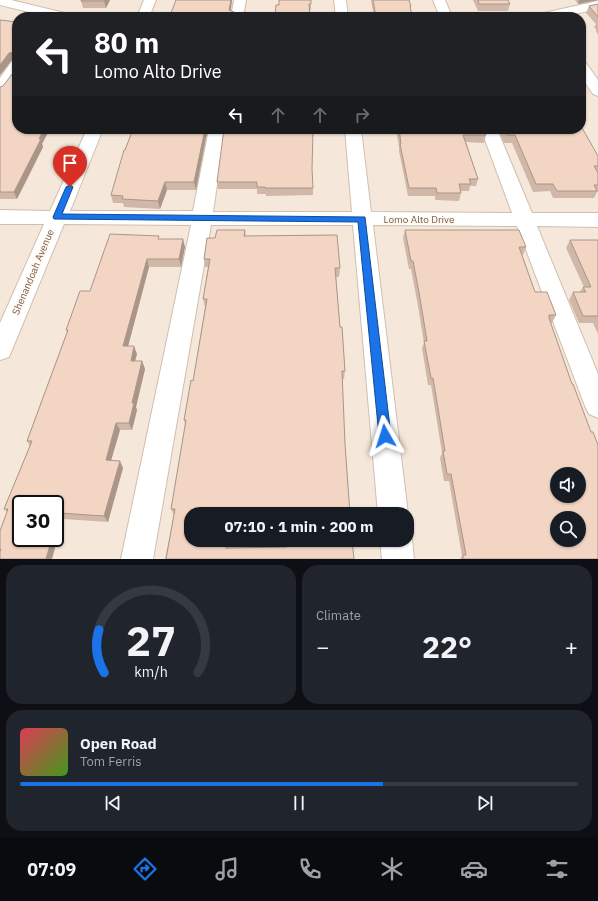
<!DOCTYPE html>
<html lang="en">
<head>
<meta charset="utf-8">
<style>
	body { margin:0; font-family:"IBM Plex Sans",sans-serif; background:#20242c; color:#f1f3f6; height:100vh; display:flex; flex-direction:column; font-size:15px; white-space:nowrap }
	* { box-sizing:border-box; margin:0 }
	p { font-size:13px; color:#9ea1a6 }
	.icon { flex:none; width:22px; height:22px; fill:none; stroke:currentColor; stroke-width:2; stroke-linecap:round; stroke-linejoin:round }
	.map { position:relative; height:559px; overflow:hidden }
	.drawer { display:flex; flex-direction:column; gap:6px; padding:6px; background:#0d0f14; flex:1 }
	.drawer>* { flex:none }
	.top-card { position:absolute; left:12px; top:12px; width:574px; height:122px; border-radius:16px; box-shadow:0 1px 3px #0004; background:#202124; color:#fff; overflow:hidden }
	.tools { position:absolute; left:550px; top:467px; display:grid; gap:8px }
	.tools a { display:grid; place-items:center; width:36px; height:36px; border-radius:50%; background:#171b24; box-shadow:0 1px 3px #0004; font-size:20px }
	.speed { position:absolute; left:12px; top:495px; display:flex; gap:8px; font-size:20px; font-weight:700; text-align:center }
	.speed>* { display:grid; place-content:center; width:52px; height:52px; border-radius:50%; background:#171b24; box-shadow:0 1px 3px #0004; line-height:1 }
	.speed .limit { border:2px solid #111; border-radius:6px; background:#fff; color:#111 }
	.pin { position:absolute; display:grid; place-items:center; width:34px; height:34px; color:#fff; margin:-41px -17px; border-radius:50% 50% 50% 0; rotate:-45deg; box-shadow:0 0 4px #0007 }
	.pin .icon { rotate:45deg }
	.me { position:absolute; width:44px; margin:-22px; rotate:354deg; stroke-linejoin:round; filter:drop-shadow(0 0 3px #0008) }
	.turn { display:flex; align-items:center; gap:14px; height:84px; padding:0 16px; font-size:18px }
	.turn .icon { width:52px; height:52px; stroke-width:2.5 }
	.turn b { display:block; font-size:28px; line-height:34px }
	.lanes { display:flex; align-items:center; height:38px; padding:0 16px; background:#0003; justify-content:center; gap:20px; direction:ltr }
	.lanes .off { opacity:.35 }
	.big { font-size:30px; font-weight:800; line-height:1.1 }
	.drawer .widget { flex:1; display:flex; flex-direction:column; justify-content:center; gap:6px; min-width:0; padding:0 14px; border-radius:16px; background:#20242c }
	.drawer .dial { align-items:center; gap:0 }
	.dial svg { height:104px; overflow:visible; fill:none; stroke:#363941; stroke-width:7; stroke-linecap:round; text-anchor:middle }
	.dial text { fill:#f1f3f6; stroke:none }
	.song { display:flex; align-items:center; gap:12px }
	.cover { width:48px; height:48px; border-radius:6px; background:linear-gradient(135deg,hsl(350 70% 55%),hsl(100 70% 35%)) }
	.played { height:4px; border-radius:2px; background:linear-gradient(90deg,#1a73e8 65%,#363941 65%) }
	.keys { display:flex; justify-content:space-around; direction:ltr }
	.heat { display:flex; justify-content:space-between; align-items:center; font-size:22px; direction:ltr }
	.drawer .tiles { flex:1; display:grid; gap:6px; grid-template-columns:1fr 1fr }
	.widget:last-child { grid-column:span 2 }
	.trip { position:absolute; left:184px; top:507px; width:230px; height:40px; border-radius:16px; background:#171b24; box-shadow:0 1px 3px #0004; font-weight:800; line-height:40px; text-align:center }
	.menu { display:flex; height:64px; justify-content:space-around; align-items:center; background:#090b0e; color:#9ea1a6 }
	.menu .icon { width:28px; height:28px }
	.menu .active { color:#1a73e8 }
	.menu b { font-size:18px; color:#f1f3f6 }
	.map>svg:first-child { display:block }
</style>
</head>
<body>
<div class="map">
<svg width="598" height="559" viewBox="0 0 598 559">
	<rect width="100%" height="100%" fill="#fdf6ec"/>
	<!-- residential -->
	<path fill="#f5e8da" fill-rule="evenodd" d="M 0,0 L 598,0 L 598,559 L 0,559 ZM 17,17 L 581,17 L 581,129 L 17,129 ZM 557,474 L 579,474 L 579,496 L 557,496 ZM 21,504 L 55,504 L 55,538 L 21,538 ZM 191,514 L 407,514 L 407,540 L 191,540 ZM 557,518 L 579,518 L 579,540 L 557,540 Z"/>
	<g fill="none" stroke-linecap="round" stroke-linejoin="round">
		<defs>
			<g id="minor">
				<polygon points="0,0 11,0 69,14 70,17 49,17 0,5"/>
				<polygon points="144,0 156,0 149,17 137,17"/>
				<polygon points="234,0 246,0 243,17 231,17"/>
				<polygon points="334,0 346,0 348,17 336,17"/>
				<polygon points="433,0 445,0 452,17 440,17"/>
				<polygon points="598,1 598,9 561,17 538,17 539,14"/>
				<polygon points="17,60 17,75 5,92 0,94 0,78 12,61"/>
				<polygon points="581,62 586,63 598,80 598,96 593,94 581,77"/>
				<polygon points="87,129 103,129 70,211 193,211 209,129 225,129 213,212 352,212 345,129 361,129 371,212 512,213 481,129 497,129 532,213 598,213 598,227 537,226 598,374 598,418 589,414 585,406 517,226 373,225 408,514 407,517 407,514 378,514 353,225 211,225 153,559 121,559 191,225 64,224 12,350 9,357 0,360 0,323 44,224 0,224 0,210 50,211"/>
				<polygon points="407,529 412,540 414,559 382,559 380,540 407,540"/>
			</g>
		</defs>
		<!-- minor casing -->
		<use href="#minor" stroke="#d1beb0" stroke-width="2"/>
		<!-- minor -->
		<use href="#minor" fill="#fff" fill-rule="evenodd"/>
	</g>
	<!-- wall -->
	<g fill="#d1b7a8">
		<polygon points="81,0 110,0 106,8 83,8 81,1"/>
		<polygon points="232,0 231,11 234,12 235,17 172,17 171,13"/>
		<polygon points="371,0 409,0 411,6 411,11 412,17 374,17"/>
		<polygon points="473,0 508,0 510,4 508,11 478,11"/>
		<polygon points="575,0 598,0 578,4"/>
		<polygon points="311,4 311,10 276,5"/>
		<polygon points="598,4 598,35 596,31 596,29 594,27 596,24 586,13 589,6"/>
		<polygon points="0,20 17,22 43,147 17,199 0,199 0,87 3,86 16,69 16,59 12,60 0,75"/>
		<polygon points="133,129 206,129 207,133 196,190 167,190 160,209 124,207 123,203 113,203 111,195 125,150"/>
		<polygon points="396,129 484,129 486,135 484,143 466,142 478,179 476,186 470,186 469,191 461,191 461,193 459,201 435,200 435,196 408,196 399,151 399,147"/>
		<polygon points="498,129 581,129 598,156 598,192 597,192 594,198 553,198 550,191 533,192 512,143 504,143"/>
		<polygon points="312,170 313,188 313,195 266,196 266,194 257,194 257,189 218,189 217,182"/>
		<polygon points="217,230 245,230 246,236 337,235 340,268 339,277 336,277 340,327 342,327 345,371 344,379 342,379 345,444 350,514 191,514 191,540 229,540 228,548 287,547 287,540 352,540 354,559 165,559 174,515 171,509 185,425 184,420 191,380 193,381 205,307 203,299 208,267 205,267 204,259 207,238 215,238"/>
		<polygon points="405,230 526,247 523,255 522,255 535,292 556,315 552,323 551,323 598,559 460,559 462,556 449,481 444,481 440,458 442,453 431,385 428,385 422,348 424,343 418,306 411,269 409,269 403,238"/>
		<polygon points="159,239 185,247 181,267 149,267 128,346 137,354 135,361 142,361 145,369 136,407 137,410 132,430 120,430 111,461 123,468 108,522 63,519 0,559 0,531 7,512 4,509 30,446 27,441 67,332 66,330 90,291"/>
		<polygon points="570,240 598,240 598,334 593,323 579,323 569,300 573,292 580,292 583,287 584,287 566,248"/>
	</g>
	<!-- shaded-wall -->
	<g fill="#aa9588">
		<polygon points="105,0 110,0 106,8 104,1"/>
		<polygon points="231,0 232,0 230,14 229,10"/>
		<polygon points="579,0 598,0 578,4"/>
		<polygon points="14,52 17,59 12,60 0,75 0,65 9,53"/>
		<polygon points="44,129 50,129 42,144 43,147 17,199 14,192"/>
		<polygon points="205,129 206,129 207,133 196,190 194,182"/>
		<polygon points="165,182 167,190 160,209 158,201"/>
		<polygon points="183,239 185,247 181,267 179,259"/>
		<polygon points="147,259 149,267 126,354 123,346"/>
		<polygon points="134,346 137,354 133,368 131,361"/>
		<polygon points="142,361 145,369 136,407 137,410 132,430 129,423 132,403"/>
		<polygon points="116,423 120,430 109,467 106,460"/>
		<polygon points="120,461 123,468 108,522 104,516"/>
		<polygon points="59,513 63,519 52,559 46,559 52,538 55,538 55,525"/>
		<polygon points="226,540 229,540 227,554 226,548"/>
	</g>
	<!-- building -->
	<g fill="#f3d5c3" stroke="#aa9588" fill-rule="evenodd">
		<polygon points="81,0 105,0 104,1 81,1"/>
		<polygon points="176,0 231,0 229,10 234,12 234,14 215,14 214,17 175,17 177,13 171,13"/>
		<polygon points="279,0 311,0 311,4 309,4 310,17 275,17 276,5 279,5"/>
		<polygon points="373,0 409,0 411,6 410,6 412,17 376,17"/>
		<polygon points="478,0 508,0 510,4 479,4"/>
		<polygon points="598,4 598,17 589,6"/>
		<polygon points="0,20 17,22 17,24 16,26 17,26 17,129 44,129 39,139 41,139 14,192 0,192 0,87 3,86 16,69 16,53 14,52 9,53 0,65"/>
		<polygon points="581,126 598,156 598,166 594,166 598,173 598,185 594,185 597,191 557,191 553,184 536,184 515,135 507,135 504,129 581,129"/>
		<polygon points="133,129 205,129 194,182 165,182 158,201 122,199 123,196 111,195 124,150 125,150"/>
		<polygon points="224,129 313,129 312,169 313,188 265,188 265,187 257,187 257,182 217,182"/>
		<polygon points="399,129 484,129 486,135 463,135 478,179 469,179 471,184 459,184 461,193 437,193 436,188 409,188 400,144 401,144"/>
		<polygon points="217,230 245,230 244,236 337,235 340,268 335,268 340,327 342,327 345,371 342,371 345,444 350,514 287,514 287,510 229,509 229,514 191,514 191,540 226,540 226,548 287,547 287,540 352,540 354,559 166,559 175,509 171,509 186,420 184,420 191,380 193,381 207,299 203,299 210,259 204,259 207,238 215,238"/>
		<path d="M 405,230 L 519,230 L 526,247 L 519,247 L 535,292 L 547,292 L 556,315 L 549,315 L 549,318 L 572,384 L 573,384 L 591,432 L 593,432 L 598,445 L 598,559 L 463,559 L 463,555 L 466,555 L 451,474 L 447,474 L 443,451 L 445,451 L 433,378 L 431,378 L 424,341 L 427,341 L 420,298 L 413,261 L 411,261 ZM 557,474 L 579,474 L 579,496 L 557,496 ZM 557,518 L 579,518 L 579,540 L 557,540 Z"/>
		<polygon points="110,234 159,236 158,239 183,239 179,259 147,259 123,346 134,346 131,361 142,361 132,403 134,403 129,423 116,423 106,460 120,461 104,516 59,513 55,525 55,504 21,504 21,538 52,538 46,559 0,559 0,552 1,549 0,549 0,531 8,509 4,509 32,441 27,441 68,330 66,330 80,291 90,291"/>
		<polygon points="570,240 598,240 598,316 583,316 573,292 586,292 583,287 591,287"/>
	</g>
	<!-- route -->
	<polygon fill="#1a73e8" stroke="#114b97" points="70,185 73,187 62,214 365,217 391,436 389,440 385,442 381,440 379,436 358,222 54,219 53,217 66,187"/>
	<g text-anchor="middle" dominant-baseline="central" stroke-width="3.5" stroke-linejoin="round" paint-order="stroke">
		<!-- street labels -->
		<g font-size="10" fill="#7a5c4d" stroke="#fffaf3">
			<text x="419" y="219">Lomo Alto Drive</text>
			<text transform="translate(33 272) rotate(-67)">Shenandoah Avenue</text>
		</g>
	</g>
</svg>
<div class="tools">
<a><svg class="icon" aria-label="sound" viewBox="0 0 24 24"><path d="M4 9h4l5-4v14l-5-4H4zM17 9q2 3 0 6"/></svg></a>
<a><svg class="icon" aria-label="search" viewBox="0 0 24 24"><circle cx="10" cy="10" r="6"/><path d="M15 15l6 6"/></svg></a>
</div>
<div class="speed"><div class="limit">30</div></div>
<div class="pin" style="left:70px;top:187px;background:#d93025"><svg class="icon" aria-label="arrive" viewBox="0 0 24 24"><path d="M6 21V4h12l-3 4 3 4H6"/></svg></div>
<svg class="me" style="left:385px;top:436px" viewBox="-20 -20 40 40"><path d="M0-17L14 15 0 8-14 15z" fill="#1a73e8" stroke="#fff" stroke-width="4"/></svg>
<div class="trip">07:10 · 1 min · 200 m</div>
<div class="top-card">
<div class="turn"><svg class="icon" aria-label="left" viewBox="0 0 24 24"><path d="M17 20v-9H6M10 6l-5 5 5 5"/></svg><div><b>80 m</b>Lomo Alto Drive</div></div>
<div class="lanes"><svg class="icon" aria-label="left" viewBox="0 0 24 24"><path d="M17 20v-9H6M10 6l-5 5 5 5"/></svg><svg class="icon off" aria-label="ahead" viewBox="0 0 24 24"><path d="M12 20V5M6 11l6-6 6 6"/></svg><svg class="icon off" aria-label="ahead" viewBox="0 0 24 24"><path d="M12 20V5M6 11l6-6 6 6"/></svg><svg class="icon off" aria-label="right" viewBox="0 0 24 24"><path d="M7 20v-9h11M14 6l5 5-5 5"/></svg></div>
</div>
</div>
<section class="drawer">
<div class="tiles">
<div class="widget dial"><svg viewBox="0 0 100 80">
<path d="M14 69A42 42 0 1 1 86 69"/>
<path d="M14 69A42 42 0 0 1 10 36" stroke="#1a73e8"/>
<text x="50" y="56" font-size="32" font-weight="700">27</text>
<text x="50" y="72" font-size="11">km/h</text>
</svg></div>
<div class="widget"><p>Climate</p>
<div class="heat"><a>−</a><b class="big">22°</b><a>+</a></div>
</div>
<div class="widget">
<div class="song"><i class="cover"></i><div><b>Open Road</b><p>Tom Ferris</p></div></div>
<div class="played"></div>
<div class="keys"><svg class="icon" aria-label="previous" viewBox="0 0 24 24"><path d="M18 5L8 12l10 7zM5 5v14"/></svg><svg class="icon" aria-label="pause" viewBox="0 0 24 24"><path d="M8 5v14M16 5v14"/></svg><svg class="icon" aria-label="next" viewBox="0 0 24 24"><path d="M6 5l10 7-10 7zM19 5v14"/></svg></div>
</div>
</div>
</section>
<nav class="menu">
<b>07:09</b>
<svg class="icon active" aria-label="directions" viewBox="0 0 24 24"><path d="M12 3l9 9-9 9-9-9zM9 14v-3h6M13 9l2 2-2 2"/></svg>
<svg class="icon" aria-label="music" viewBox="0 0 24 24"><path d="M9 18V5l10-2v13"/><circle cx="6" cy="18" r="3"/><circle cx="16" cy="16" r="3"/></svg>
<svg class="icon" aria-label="phone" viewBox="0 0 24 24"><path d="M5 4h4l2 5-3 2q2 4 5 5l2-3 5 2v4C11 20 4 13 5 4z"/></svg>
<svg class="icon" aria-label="climate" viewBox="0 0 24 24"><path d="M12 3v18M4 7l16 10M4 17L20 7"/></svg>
<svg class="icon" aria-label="car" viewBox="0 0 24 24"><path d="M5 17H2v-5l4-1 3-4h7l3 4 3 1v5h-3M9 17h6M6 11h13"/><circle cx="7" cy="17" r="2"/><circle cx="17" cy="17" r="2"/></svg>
<svg class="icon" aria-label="filters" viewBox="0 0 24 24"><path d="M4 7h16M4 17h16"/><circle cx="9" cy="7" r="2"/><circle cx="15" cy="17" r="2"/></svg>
</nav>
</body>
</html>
